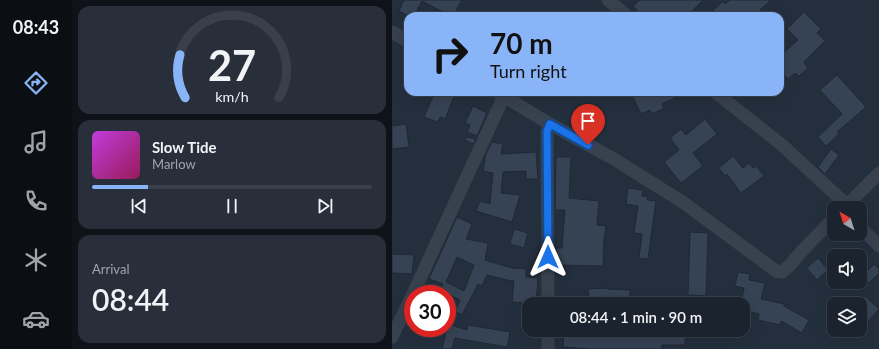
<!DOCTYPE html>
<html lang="en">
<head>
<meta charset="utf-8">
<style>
	body { margin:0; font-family:Lato,sans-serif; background:#282f3a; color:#f1f3f6; height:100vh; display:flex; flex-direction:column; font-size:15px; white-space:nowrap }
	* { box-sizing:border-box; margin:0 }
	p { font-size:13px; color:#a0a4aa }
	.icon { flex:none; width:22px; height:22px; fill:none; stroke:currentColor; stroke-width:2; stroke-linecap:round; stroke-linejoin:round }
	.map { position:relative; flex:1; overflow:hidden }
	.sheet { display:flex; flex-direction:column; gap:6px; padding:6px; background:#0f1319; width:320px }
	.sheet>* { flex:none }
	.banner { position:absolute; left:12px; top:12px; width:380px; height:84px; border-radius:12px; box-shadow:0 4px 16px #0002,0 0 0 1px #39404a; background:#8ab4f8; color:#111; overflow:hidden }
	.needle { width:26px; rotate:321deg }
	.fabs { position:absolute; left:435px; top:201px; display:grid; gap:8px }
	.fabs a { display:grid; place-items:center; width:40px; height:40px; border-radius:8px; background:#1b232e; box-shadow:0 4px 16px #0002,0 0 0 1px #39404a; font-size:20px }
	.speed { position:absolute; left:12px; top:285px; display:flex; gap:8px; font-size:20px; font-weight:700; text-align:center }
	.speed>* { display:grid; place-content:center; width:52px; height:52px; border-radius:50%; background:#1b232e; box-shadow:0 4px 16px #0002,0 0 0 1px #39404a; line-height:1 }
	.speed .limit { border:6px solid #d22; background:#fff; color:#111 }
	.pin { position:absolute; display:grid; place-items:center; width:34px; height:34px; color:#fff; margin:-41px -17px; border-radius:50% 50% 50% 0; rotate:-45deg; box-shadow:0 0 4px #0007 }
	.pin .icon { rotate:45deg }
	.me { position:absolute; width:44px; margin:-22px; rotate:0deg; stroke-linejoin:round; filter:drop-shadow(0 0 3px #0008) }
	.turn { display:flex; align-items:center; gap:14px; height:84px; padding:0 20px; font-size:18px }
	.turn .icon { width:52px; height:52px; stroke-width:2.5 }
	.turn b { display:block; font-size:28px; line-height:34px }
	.big { font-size:30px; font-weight:600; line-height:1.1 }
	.sheet .widget { flex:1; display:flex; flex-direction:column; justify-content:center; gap:6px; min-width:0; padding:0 14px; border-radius:12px; background:#282f3a }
	.sheet .dial { align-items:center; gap:0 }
	.dial svg { height:104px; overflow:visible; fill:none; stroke:#39404a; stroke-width:7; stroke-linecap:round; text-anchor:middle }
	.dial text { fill:#f1f3f6; stroke:none }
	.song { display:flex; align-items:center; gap:12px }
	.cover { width:48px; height:48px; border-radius:6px; background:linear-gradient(135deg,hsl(290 70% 55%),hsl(330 70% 35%)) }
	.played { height:4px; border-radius:2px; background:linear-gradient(90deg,#8ab4f8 20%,#39404a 20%) }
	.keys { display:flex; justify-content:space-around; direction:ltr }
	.trip { position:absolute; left:130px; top:297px; width:228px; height:40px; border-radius:12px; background:#1b232e; box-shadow:0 4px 16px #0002,0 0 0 1px #39404a; font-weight:600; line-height:40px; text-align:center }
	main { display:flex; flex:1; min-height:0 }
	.dock { display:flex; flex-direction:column; width:72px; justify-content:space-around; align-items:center; background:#0b0e12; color:#a0a4aa }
	.dock .icon { width:28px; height:28px }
	.dock .on { color:#8ab4f8 }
	.dock b { font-size:18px; color:#f1f3f6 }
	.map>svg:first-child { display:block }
</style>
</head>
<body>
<main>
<nav class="dock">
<b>08:43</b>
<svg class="icon on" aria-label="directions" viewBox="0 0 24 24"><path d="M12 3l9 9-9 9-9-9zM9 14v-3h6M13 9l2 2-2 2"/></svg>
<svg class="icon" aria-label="music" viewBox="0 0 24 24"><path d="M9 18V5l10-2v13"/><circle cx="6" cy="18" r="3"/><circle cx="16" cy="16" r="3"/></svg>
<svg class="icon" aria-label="phone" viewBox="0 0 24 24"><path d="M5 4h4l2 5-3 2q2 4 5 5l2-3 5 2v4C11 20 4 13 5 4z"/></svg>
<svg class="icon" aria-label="climate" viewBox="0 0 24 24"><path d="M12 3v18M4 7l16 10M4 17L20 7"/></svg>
<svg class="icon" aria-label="car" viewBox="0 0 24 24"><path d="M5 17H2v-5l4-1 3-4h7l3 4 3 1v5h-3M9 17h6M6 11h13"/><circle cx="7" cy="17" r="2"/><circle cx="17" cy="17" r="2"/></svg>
</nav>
<section class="sheet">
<div class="widget dial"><svg viewBox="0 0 100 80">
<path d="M14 69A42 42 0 1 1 86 69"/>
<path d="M14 69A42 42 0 0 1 10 36" stroke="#8ab4f8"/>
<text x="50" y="56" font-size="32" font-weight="700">27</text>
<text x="50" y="72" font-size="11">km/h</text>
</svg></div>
<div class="widget">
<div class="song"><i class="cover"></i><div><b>Slow Tide</b><p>Marlow</p></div></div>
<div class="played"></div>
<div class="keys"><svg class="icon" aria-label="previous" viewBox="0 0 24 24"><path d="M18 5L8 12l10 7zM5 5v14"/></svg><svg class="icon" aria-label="pause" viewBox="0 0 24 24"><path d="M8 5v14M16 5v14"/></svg><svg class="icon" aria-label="next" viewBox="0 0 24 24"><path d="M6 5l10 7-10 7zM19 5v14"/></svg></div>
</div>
<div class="widget"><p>Arrival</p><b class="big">08:44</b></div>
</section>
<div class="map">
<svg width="487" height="349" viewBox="0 0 487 349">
	<rect width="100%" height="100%" fill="#242f3e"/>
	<!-- building -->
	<g fill="#364354" stroke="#1f2835" fill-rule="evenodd">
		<polygon points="12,0 70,0 61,16 49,16 51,12 30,1 22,16 16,16 7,11"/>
		<polygon points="248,0 311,0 295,16 250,16 241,6"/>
		<polygon points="338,0 379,0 368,10 374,16 316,16 331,1 333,4"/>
		<polygon points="412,12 429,29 425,33 433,41 412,62 416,68 407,76 403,73 396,79 388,69 388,56 406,40 395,29"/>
		<polygon points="445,75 474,107 445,132 447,134 434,146 426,137 450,114 428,90"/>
		<polygon points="43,92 64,92 53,119 48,117 46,122 32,117"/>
		<polygon points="252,92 295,92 270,104 272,108 260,114 258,110 249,114 241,97"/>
		<polygon points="81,106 95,113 85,136 75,132 78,125 73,123"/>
		<polygon points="313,119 325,134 301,153 311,166 289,183 272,162 287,150 278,138 289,129 294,135"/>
		<polygon points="14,124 17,147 0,149 0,126"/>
		<polygon points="74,137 84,139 81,144 73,140"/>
		<polygon points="100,142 111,144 109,154 144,152 146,179 134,179 134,171 111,172 109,193 128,195 120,222 84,211 88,201 98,204 101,173 91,171 94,154"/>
		<polygon points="439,149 447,155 433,174 426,167"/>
		<polygon points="341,156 351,168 357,163 361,168 364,166 372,176 349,193 335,174 333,176 327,168"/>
		<polygon points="164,157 179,157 177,198 207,201 205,225 214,226 212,239 211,266 164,265 164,248 170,248 173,210 163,210"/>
		<polygon points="236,188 251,190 250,196 256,197 255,200 264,201 256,259 247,258 250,234 242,233 246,206 234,204"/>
		<path d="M 65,217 L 80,224 L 74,239 L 96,243 L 93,260 L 120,268 L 134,269 L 134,277 L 146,278 L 144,304 L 120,302 L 122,281 L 115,280 L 95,275 L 90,286 L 86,284 L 70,315 L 63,311 L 68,300 L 48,290 L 51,284 L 37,279 ZM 65,257 L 82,265 L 72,291 L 54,282 Z"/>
		<polygon points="122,229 136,233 132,248 118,244"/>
		<polygon points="298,232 316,233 314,296 296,295"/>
		<polygon points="0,254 22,255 20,274 0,273"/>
		<polygon points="426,258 436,270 425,280 415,268"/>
		<polygon points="482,264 487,269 487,273 477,283 470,276"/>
		<polygon points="346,272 358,274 357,280 373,283 369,299 392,304 392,306 417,320 410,333 389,321 388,325 366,320 367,314 351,310 351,304 349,304 352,288 343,286"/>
		<polygon points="216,288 216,289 238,290 238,297 197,300 196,289"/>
		<polygon points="473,296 487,309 475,323 468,316 468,302"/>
		<polygon points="56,324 75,330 76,325 118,332 115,347 63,338 60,349 50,349"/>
		<polygon points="172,330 251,335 251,330 270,330 270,335 293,335 293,345 270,345 270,349 198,349 171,347"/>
	</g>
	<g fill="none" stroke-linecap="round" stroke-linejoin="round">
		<!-- minor -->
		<g stroke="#38414e" stroke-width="13">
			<polyline points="216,0 235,16"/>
			<polyline points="0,32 16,41"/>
			<polyline points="105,92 158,124 222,159 292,203 384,271 390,272 398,265 410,251 442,218"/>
			<polyline points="323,92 390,145 455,205"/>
			<polyline points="452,208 487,173"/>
			<polyline points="468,227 487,246"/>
			<polyline points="21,294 112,96"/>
			<polyline points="156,304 155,131 158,124"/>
			<polyline points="156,330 156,349"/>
			<polyline points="0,337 21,294"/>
		</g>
	</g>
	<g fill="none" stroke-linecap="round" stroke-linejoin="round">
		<defs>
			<polyline id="route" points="156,257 155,131 158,124 196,145"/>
		</defs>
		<!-- route casing -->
		<use href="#route" stroke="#114b97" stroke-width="10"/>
		<!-- route -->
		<use href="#route" stroke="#1a73e8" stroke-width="7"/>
	</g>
</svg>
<div class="fabs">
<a><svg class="needle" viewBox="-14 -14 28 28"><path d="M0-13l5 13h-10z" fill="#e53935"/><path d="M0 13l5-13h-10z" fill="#a0a4aa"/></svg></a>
<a><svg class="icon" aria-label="sound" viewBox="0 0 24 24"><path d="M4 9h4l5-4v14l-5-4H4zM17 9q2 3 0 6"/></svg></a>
<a><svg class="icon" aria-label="layers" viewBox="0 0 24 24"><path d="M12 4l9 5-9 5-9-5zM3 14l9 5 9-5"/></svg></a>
</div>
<div class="speed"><div class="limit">30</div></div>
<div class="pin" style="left:196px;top:145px;background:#d93025"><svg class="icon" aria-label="arrive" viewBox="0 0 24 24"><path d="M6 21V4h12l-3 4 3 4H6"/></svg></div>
<svg class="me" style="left:156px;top:257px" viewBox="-20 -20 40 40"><path d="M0-17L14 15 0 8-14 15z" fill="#1a73e8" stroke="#fff" stroke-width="4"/></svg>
<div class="trip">08:44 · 1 min · 90 m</div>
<div class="banner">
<div class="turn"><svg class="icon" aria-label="right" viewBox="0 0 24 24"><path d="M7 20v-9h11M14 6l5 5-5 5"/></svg><div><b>70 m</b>Turn right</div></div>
</div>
</div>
</main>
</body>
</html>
